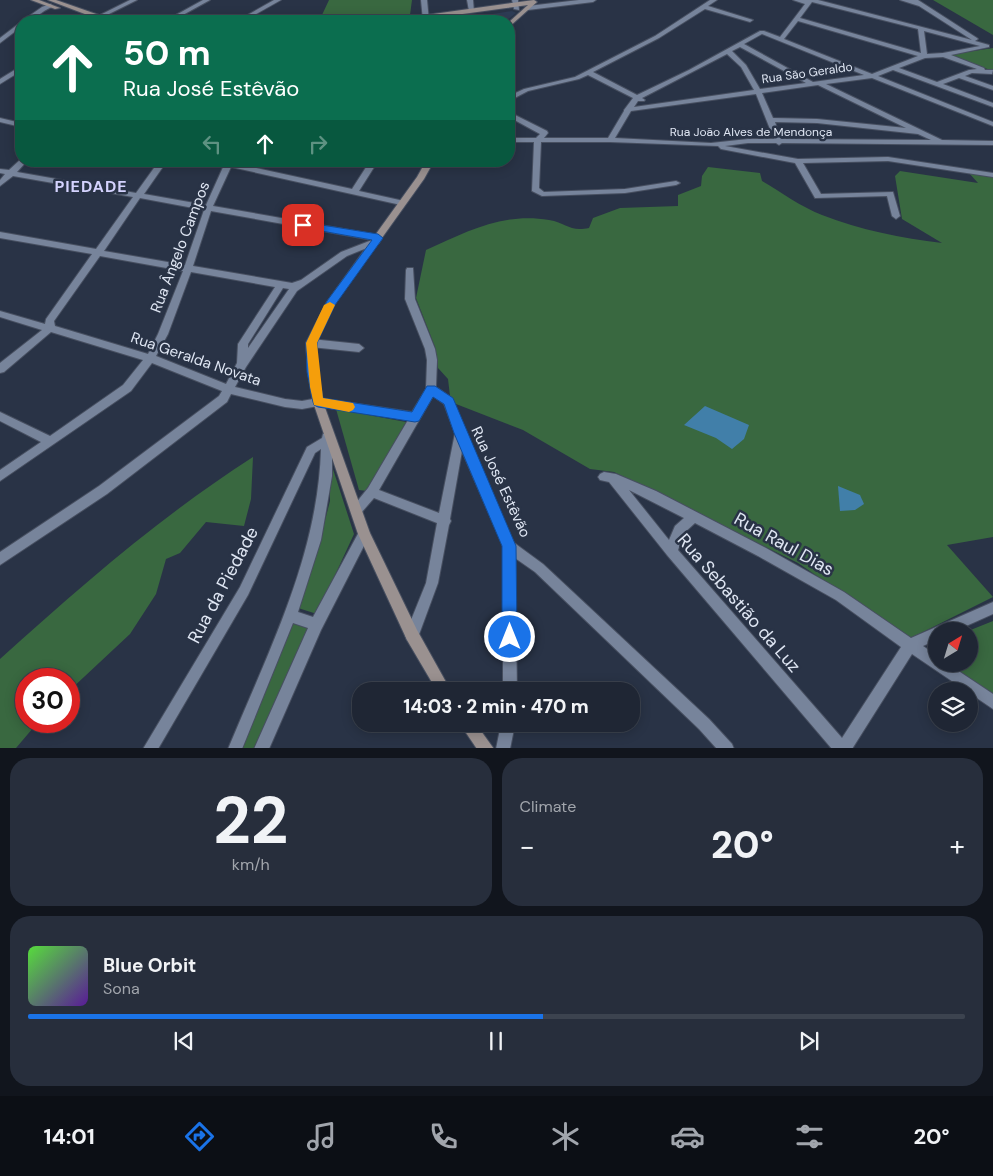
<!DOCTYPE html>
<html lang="en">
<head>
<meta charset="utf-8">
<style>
	body { margin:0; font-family:"DM Sans",sans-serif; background:#272e3c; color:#f1f3f6; height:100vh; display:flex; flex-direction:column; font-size:19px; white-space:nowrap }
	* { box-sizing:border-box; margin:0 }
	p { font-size:16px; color:#a1a5ac }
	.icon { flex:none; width:28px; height:28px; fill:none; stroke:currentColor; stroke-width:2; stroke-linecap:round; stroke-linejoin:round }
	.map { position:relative; height:748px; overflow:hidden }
	.drawer { display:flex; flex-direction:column; gap:10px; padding:10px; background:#11151d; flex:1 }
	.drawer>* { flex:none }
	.hud { position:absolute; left:15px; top:15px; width:500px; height:152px; border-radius:20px; box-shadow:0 2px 12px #0003,0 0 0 1px #3c434f; background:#0b6e4f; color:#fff; overflow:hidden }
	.needle { width:32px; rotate:38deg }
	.buttons { position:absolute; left:928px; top:622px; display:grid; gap:10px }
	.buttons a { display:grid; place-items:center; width:50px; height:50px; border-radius:50%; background:#1f2634; box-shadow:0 2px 12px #0003,0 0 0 1px #3c434f; font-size:25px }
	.speed { position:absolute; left:15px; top:668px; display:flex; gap:10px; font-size:25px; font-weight:700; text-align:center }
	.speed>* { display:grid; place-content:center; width:65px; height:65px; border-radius:50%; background:#1f2634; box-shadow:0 2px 12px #0003,0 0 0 1px #3c434f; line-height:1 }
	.speed .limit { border:8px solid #d22; background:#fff; color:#111 }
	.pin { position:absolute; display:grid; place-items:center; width:42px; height:42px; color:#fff; margin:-21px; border-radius:10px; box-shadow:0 2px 8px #0006 }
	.me { position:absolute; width:55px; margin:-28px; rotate:0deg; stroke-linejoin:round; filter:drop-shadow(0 0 4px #0008) }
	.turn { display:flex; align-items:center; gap:18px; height:105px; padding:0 25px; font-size:22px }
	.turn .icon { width:65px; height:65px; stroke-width:2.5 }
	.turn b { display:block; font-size:35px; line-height:42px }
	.lanes { display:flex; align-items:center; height:48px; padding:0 25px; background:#0003; justify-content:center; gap:25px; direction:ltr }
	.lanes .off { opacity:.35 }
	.big { font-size:38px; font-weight:800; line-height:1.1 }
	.drawer .tile { flex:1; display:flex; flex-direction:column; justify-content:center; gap:8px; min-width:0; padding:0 18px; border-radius:20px; background:#272e3c }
	.drawer .dial { align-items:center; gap:0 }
	.dial b { font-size:65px; line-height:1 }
	.song { display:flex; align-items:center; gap:15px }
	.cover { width:60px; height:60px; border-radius:8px; background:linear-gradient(135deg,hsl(110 70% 55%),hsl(270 70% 35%)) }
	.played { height:5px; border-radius:2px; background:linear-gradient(90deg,#1a73e8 55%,#3c434f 55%) }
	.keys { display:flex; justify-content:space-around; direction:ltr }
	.heat { display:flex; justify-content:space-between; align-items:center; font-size:28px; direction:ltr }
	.drawer .tiles { flex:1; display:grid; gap:10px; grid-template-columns:1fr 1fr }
	.tile:last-child { grid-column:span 2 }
	.trip { position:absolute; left:352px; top:682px; width:288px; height:50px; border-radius:20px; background:#1f2634; box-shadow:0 2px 12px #0003,0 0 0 1px #3c434f; font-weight:800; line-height:50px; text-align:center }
	.dock { display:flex; height:80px; justify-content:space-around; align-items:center; background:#0c0f15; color:#a1a5ac }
	.dock .icon { width:35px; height:35px }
	.dock .selected { color:#1a73e8 }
	.dock b { font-size:22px; color:#f1f3f6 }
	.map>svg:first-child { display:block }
</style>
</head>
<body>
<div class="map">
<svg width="993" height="749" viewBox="0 0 993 749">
	<rect width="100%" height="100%" fill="#293346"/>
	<!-- built -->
	<polygon fill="#2e3c55" points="512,11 516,13 506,21 448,21"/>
	<!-- green -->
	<g fill="#396840">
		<polygon points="329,0 412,0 410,15 322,15"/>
		<polygon points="933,0 993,0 993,35"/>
		<polygon points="993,48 993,71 948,55"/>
		<path d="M 708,167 L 760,173 L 762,181 C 781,192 801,207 822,215 C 860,230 902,238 942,243 L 902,219 L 895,176 L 900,171 L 978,183 L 969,173 L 993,177 L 993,537 L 947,545 L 993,597 L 909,639 L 798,563 L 614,472 L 590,469 L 523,430 L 456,404 L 450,396 L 448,379 L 438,368 L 435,347 L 416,298 L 426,250 C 466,232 503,212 549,220 C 567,223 569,232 589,228 L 593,218 L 620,208 L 678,206 L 678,195 L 701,186 L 702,176 Z"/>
		<polygon points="336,409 406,422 367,491 359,490"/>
		<path d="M 253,457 L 251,499 L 244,526 L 206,522 L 180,553 L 166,559 L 156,594 L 130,634 L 69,691 L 69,679 L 26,679 L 26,721 L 39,721 L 16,748 L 0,748 L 0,659 C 81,586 161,516 253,457 Z"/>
		<polygon points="330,460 354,534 317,614 298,608 314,563 330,501"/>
		<polygon points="993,621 993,694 948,664 969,664 968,631"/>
		<polygon points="293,622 310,629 254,748 241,749"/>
	</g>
	<!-- water -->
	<g fill="#417fa9">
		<polygon points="705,406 749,425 744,439 732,449 716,438 684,425"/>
		<polygon points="838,486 860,495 864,504 855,510 840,511"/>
	</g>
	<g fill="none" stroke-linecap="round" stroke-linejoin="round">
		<defs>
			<g id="street">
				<polygon points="130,0 137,0 95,21 88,21"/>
				<polygon points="203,0 210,0 172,21 165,21"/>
				<polygon points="274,0 281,0 249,18 244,17"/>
				<polygon points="421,0 427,0 429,21 423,21"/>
				<polygon points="467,0 473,0 474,12 469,11"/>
				<polygon points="512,0 518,0 519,10 514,9"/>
				<polygon points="579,0 596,0 593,2 528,10 525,8 528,6"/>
				<path d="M 710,0 L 717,0 L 708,6 L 753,20 L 750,22 L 705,9 L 659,38 L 593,72 L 637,95 L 689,70 L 760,31 L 764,31 L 780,37 L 805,4 L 793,0 L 818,0 L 972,40 L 919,6 L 900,0 L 918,0 L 977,38 L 978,39 L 975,41 L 989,45 L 989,47 L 951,55 L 984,68 L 985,70 L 993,70 L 992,74 L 972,73 L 965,76 L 993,86 L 993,90 L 959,78 L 943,84 L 993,103 L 993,107 L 893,70 L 878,76 L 993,122 L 993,126 L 872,78 L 826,84 L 942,140 L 993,141 L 993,145 L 782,143 L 779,145 L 776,143 L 748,143 L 725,146 L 798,159 L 888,157 L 993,173 L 993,177 L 888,161 L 803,163 L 821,194 L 893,192 L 900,216 L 896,219 L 892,216 L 887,196 L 815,198 L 795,163 L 721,149 L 718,146 L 610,142 L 541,142 L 539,188 L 544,192 L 625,189 L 676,181 L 680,183 L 676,185 L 625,193 L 542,196 L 532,191 L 534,142 L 509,142 L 509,138 L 536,138 L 540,134 L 509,117 L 509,112 L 547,131 L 548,133 L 544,138 L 608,138 L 624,111 L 624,110 L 633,98 L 588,75 L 579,79 L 528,91 L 509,101 L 509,96 L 524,89 L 575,77 L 655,36 ZM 812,2 L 918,29 L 921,53 L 800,18 ZM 798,21 L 918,56 L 872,74 L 784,39 ZM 924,31 L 980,46 L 943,53 L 927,54 ZM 762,34 L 864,75 L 813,82 L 744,44 ZM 740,47 L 806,83 L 760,89 L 746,65 L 732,51 ZM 727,54 L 741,67 L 754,90 L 634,107 L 638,101 L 644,101 L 645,100 L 642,98 ZM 943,57 L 977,69 L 969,70 L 937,82 L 899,68 L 925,58 ZM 818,85 L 906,128 L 817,119 L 773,118 L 762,93 ZM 756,94 L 774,139 L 748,139 L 711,143 L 615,138 L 631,111 ZM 775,122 L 817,123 L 918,134 L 931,140 L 781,139 Z"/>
				<path d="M 50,4 L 52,5 L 52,7 C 41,11 33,22 22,21 L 42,7 Z"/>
				<polygon points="21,22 21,27 0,43 0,38"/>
				<polygon points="21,66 21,71 0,84 0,79"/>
				<polygon points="0,118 21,123 21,127 0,122"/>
				<path d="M 21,159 L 21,161 L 27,161 L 17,172 L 136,193 L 159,161 L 167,161 L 144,194 L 206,205 L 224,165 L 212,161 L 234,161 L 233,163 L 352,189 L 370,161 L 378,161 L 359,191 L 404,201 L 404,205 L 401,205 L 231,167 L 213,206 L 378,235 L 382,238 L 379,243 L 347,256 L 297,291 L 246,367 L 235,387 L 285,399 L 302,401 L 318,398 L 412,412 L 426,389 L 427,360 L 425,349 L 405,299 L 406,270 L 407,268 L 413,268 L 415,299 L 435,349 L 437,360 L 436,387 L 452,398 L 453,401 L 465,433 L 513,542 L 543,564 L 709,719 L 732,744 L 734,749 L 717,749 L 699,729 L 535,572 L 515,558 L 517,691 L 503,691 L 503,546 L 462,451 L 450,519 L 451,521 L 449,525 L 438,583 L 417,640 L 412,642 L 407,640 L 405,635 L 426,583 L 437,523 L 374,498 L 361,513 L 357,514 L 353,513 L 351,509 L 368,488 L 408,420 L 318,406 L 302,409 L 285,407 L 231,394 L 227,402 L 107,494 L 0,565 L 0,552 L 99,486 L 219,396 L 222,391 L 152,363 L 131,391 L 0,481 L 0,470 L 41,442 L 0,421 L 0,412 L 50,436 L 123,385 L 143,360 L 51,332 L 4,372 L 0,373 L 0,363 L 42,330 L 0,317 L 0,311 L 45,324 L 46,319 L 92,254 L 0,238 L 0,232 L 96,249 L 133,197 L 13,176 L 0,186 L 0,180 L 5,174 L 0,173 L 0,169 L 9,170 ZM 140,198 L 204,210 L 185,265 L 104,251 ZM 211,211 L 372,240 L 341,252 L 301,280 L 292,283 L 193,266 ZM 100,256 L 183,271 L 158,334 L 148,354 L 55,326 L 54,321 ZM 191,272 L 275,287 L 238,344 L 237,363 L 226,384 L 156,356 L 168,334 ZM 283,288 L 289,289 L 248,348 L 248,344 ZM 433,396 L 444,404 L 455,433 L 439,513 L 379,490 Z"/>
				<polygon points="311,339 359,344 364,348 359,352 311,347 306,343"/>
				<path d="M 327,433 L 331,434 L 332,437 L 332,476 L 321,540 L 298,612 L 313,617 L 360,530 L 364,529 L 368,530 L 370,534 L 321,630 L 269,749 L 254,749 L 308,628 L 293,623 L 242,749 L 228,749 C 268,652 318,556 321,449 L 315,453 L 248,595 L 158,749 L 143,749 L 240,587 L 307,447 L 322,438 L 323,434 Z"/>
				<path d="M 604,472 L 616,474 L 656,491 L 766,548 L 844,592 L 911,638 L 993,602 L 993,614 L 955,631 L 936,631 L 936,640 L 923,646 L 936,655 L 936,664 L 948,664 L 993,694 L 993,709 L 912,654 L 852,749 L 832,749 L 667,555 L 609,482 L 600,480 L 598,477 L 600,474 ZM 629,490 L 684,518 L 675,526 L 669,540 ZM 695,523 L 758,556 L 836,600 L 901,647 L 842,738 L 678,550 L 684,533 Z"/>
				<polygon points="501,724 515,724 510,749 496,749"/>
			</g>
			<g id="secondary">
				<polygon points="31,0 39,0 60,8 55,9"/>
				<polygon points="48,0 56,0 99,15 172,16 426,15 534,0 537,2 509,27 509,22 528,5 426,19 172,20 98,19"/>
				<polygon points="426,161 434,161 424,179 334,305 316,343 318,372 323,402 370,533 417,630 451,691 437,691 407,640 358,534 313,402 308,372 306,343 327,302 417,177"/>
				<polygon points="460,724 476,724 494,749 477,749"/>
			</g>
		</defs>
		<!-- street casing -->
		<use href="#street" stroke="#474f60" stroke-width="2"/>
		<!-- secondary casing -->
		<use href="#secondary" stroke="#474f60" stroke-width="2"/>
		<!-- street -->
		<use href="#street" fill="#77849b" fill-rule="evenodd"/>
		<!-- secondary -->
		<use href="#secondary" fill="#9a9190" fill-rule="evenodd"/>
	</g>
	<!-- route -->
	<polygon fill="#1a73e8" stroke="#114b97" points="303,222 378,234 383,238 335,305 317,343 318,372 323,398 412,412 427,386 435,386 453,398 516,546 517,637 515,642 510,644 504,642 502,637 502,546 454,433 444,404 433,397 419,421 415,422 318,407 314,405 313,402 307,372 306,343 327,301 372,240 299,227 299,223"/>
	<!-- slow -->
	<polygon fill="#f59e0b" points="330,302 335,305 317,343 323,398 353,403 355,407 353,410 349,412 314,405 310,387 306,343 324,305"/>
	<g text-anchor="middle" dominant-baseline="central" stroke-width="5" stroke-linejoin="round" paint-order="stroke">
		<!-- far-street labels -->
		<g font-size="12" fill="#dfe6f3" stroke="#293346">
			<text transform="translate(807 73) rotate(-8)">Rua São Geraldo</text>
			<text x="751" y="132">Rua João Alves de Mendonça</text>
		</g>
		<!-- street labels -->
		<g font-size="15" fill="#dfe6f3" stroke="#293346">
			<text transform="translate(180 247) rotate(-69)">Rua Ângelo Campos</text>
			<text transform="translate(196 359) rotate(19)">Rua Geralda Novata</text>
			<text transform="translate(501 482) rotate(65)">Rua José Estêvão</text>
		</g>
		<!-- far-district labels -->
		<g font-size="16" font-weight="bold" letter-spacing="1" fill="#d4d3fe" stroke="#293346">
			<text x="91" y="186">PIEDADE</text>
		</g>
		<!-- near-street labels -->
		<g font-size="18" fill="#dfe6f3" stroke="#293346">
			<text transform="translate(784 544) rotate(29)">Rua Raul Dias</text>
			<text transform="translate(223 585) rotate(-62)">Rua da Piedade</text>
			<text transform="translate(739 603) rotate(49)">Rua Sebastião da Luz</text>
		</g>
	</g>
</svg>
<div class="buttons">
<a><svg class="needle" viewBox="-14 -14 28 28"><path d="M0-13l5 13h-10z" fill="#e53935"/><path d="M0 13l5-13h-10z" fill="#a1a5ac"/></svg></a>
<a><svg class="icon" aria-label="layers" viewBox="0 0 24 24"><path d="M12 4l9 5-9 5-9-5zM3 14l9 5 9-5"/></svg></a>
</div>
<div class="speed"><div class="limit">30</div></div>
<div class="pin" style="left:303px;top:225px;background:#d93025"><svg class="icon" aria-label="arrive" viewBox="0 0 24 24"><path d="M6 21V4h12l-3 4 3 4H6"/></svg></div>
<svg class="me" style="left:510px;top:637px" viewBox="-20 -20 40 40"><circle r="17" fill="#1a73e8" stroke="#fff" stroke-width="3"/><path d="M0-11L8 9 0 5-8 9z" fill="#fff"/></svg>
<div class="trip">14:03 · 2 min · 470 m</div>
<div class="hud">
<div class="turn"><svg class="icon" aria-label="ahead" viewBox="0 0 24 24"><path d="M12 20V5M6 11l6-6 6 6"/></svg><div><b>50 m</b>Rua José Estêvão</div></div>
<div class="lanes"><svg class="icon off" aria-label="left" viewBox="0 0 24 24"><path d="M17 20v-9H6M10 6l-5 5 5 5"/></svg><svg class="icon" aria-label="ahead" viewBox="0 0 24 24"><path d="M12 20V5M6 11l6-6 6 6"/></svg><svg class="icon off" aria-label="right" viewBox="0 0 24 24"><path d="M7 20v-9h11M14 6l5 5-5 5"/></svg></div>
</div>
</div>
<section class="drawer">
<div class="tiles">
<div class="tile dial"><b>22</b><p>km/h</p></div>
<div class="tile"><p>Climate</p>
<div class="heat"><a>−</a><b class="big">20°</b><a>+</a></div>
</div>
<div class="tile">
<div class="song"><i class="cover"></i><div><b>Blue Orbit</b><p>Sona</p></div></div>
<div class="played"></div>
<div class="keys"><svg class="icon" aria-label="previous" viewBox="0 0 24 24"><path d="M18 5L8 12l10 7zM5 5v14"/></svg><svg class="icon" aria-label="pause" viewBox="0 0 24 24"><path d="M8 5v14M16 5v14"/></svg><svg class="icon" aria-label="next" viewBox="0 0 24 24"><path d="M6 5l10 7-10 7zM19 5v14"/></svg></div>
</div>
</div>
</section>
<nav class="dock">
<b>14:01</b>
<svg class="icon selected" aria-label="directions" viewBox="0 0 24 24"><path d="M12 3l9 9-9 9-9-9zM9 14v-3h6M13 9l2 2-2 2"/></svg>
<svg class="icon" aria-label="music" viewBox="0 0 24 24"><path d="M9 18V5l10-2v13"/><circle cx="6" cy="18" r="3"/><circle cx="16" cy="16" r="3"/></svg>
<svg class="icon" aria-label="phone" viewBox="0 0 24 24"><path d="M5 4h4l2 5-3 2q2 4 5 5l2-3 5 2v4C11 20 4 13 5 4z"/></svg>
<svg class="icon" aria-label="climate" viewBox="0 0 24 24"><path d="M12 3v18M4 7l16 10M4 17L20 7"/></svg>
<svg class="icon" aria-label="car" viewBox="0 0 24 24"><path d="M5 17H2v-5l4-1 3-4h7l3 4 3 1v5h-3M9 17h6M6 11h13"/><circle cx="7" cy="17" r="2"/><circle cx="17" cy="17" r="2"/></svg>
<svg class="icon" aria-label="filters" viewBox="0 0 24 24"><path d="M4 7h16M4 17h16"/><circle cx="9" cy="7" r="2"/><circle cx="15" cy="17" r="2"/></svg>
<b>20°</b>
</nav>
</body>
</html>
